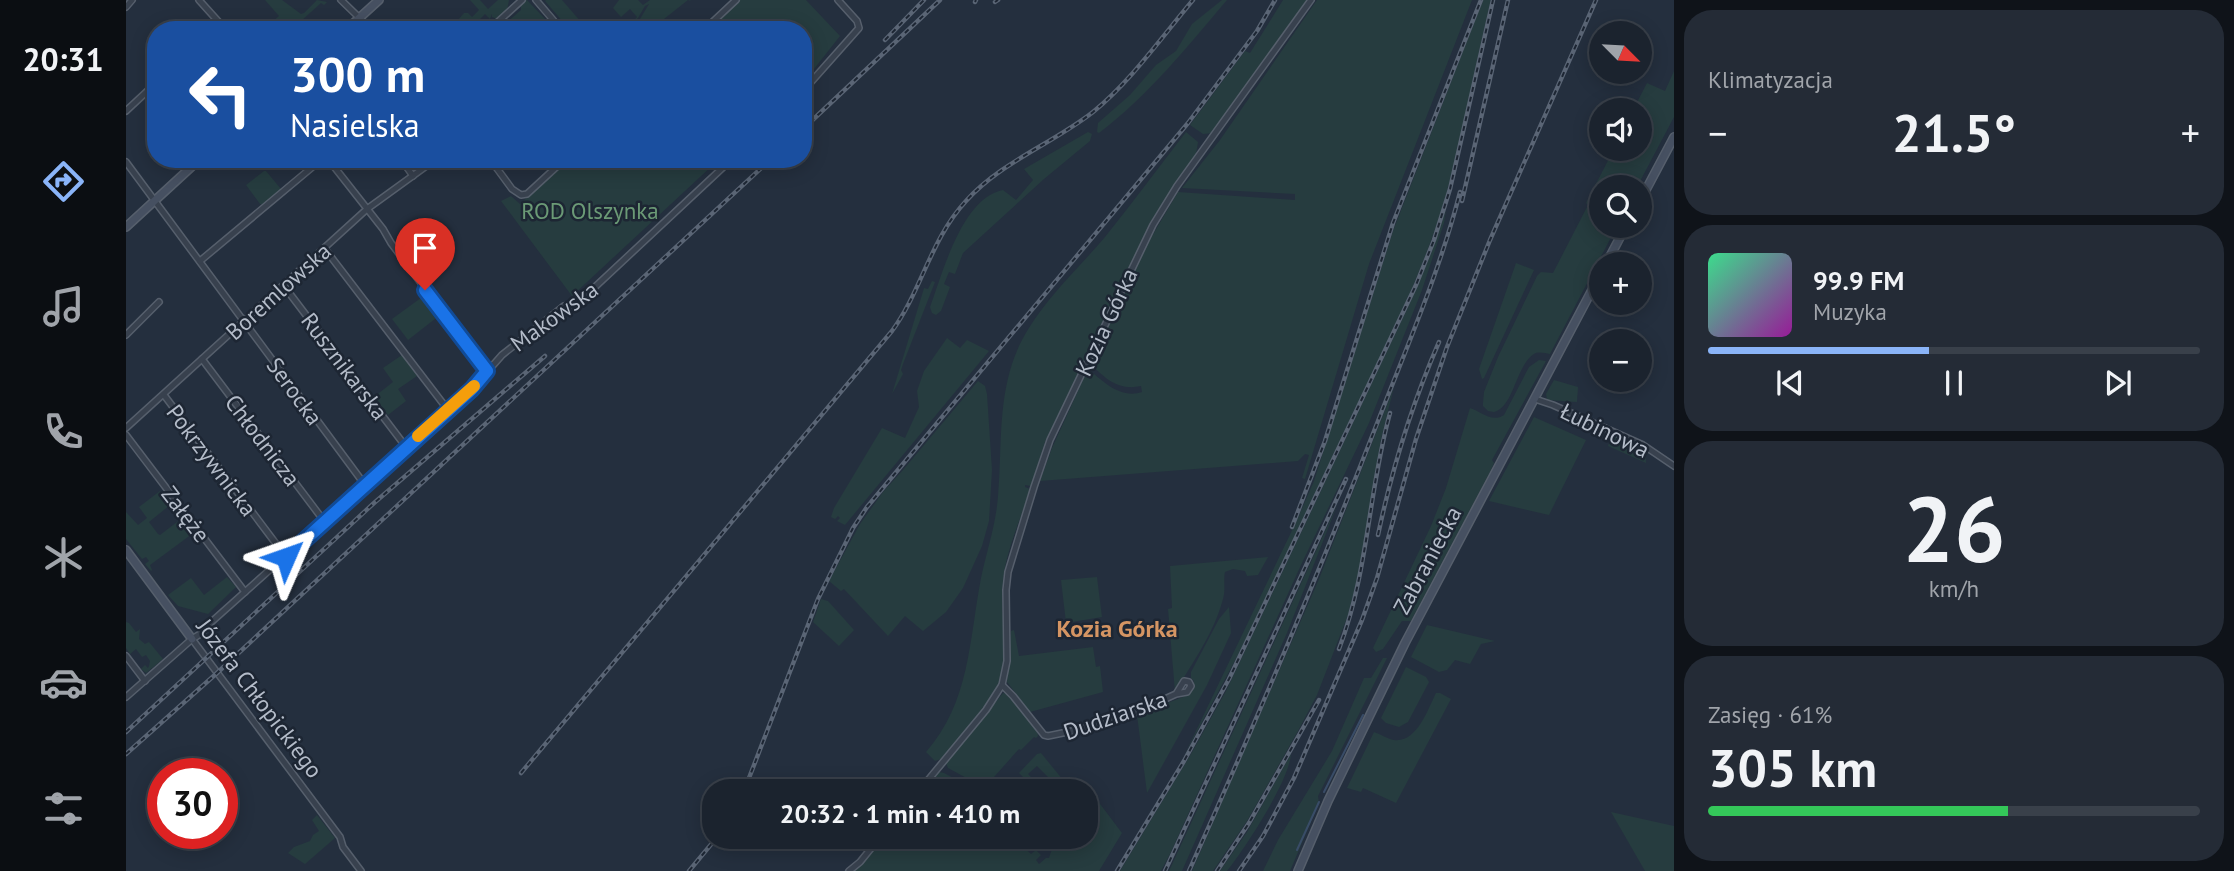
<!DOCTYPE html>
<html lang="pl">
<head>
<meta charset="utf-8">
<style>
	body { margin:0; font-family:"PT Sans",sans-serif; background:#242b36; color:#f1f3f6; height:100vh; display:flex; flex-direction:column; font-size:26px; white-space:nowrap }
	* { box-sizing:border-box; margin:0 }
	p { font-size:23px; color:#a0a4aa }
	.icon { flex:none; width:38px; height:38px; fill:none; stroke:currentColor; stroke-width:2; stroke-linecap:round; stroke-linejoin:round }
	.map { position:relative; flex:1; overflow:hidden }
	.drawer { display:flex; flex-direction:column; gap:10px; padding:10px; background:#0f1319; width:560px }
	.drawer>* { flex:none }
	.banner { position:absolute; left:21px; top:21px; width:665px; height:147px; border-radius:28px; box-shadow:0 4px 18px #0003,0 0 0 2px #39404a; background:#1a4fa0; color:#fff; overflow:hidden }
	.needle { width:46px; rotate:114deg }
	.controls { position:absolute; left:1463px; top:21px; display:grid; gap:14px }
	.controls a { display:grid; place-items:center; width:63px; height:63px; border-radius:50%; background:#1b232e; box-shadow:0 4px 18px #0003,0 0 0 2px #39404a; font-size:35px }
	.speed { position:absolute; left:21px; top:758px; display:flex; gap:14px; font-size:35px; font-weight:700; text-align:center }
	.speed>* { display:grid; place-content:center; width:91px; height:91px; border-radius:50%; background:#1b232e; box-shadow:0 4px 18px #0003,0 0 0 2px #39404a; line-height:1 }
	.speed .limit { border:10px solid #d22; background:#fff; color:#111 }
	.pin { position:absolute; display:grid; place-items:center; width:60px; height:60px; color:#fff; margin:-72px -30px; border-radius:50% 50% 50% 0; rotate:-45deg; box-shadow:0 0 7px #0007 }
	.pin .icon { rotate:45deg }
	.me { position:absolute; width:77px; margin:-38px; rotate:47deg; stroke-linejoin:round; filter:drop-shadow(0 0 5px #0008) }
	.turn { display:flex; align-items:center; gap:24px; height:147px; padding:0 28px; font-size:32px }
	.turn .icon { width:91px; height:91px; stroke-width:2.5 }
	.turn b { display:block; font-size:49px; line-height:60px }
	.big { font-size:52px; font-weight:600; line-height:1.1 }
	.drawer .card { flex:1; display:flex; flex-direction:column; justify-content:center; gap:10px; min-width:0; padding:0 24px; border-radius:28px; background:#242b36 }
	.drawer .dial { align-items:center; gap:0 }
	.dial b { font-size:91px; line-height:1 }
	.song { display:flex; align-items:center; gap:21px }
	.cover { width:84px; height:84px; border-radius:10px; background:linear-gradient(135deg,hsl(150 70% 55%),hsl(300 70% 35%)) }
	.played { height:7px; border-radius:4px; background:linear-gradient(90deg,#8ab4f8 45%,#39404a 45%) }
	.keys { display:flex; justify-content:space-around; direction:ltr }
	.heat { display:flex; justify-content:space-between; align-items:center; font-size:38px; direction:ltr }
	.charge { height:10px; border-radius:5px; background:linear-gradient(90deg,#34c759 61%,#39404a 0) }
	.trip { position:absolute; left:576px; top:779px; width:396px; height:70px; border-radius:28px; background:#1b232e; box-shadow:0 4px 18px #0003,0 0 0 2px #39404a; font-weight:600; line-height:70px; text-align:center }
	main { display:flex; flex:1; min-height:0 }
	.tabs { display:flex; flex-direction:column; width:126px; justify-content:space-around; align-items:center; background:#0b0e12; color:#a0a4aa }
	.tabs .icon { width:49px; height:49px }
	.tabs .current { color:#8ab4f8 }
	.tabs b { font-size:32px; color:#f1f3f6 }
	.map>svg:first-child { display:block }
</style>
</head>
<body>
<main>
<nav class="tabs">
<b>20:31</b>
<svg class="icon current" aria-label="directions" viewBox="0 0 24 24"><path d="M12 3l9 9-9 9-9-9zM9 14v-3h6M13 9l2 2-2 2"/></svg>
<svg class="icon" aria-label="music" viewBox="0 0 24 24"><path d="M9 18V5l10-2v13"/><circle cx="6" cy="18" r="3"/><circle cx="16" cy="16" r="3"/></svg>
<svg class="icon" aria-label="phone" viewBox="0 0 24 24"><path d="M5 4h4l2 5-3 2q2 4 5 5l2-3 5 2v4C11 20 4 13 5 4z"/></svg>
<svg class="icon" aria-label="climate" viewBox="0 0 24 24"><path d="M12 3v18M4 7l16 10M4 17L20 7"/></svg>
<svg class="icon" aria-label="car" viewBox="0 0 24 24"><path d="M5 17H2v-5l4-1 3-4h7l3 4 3 1v5h-3M9 17h6M6 11h13"/><circle cx="7" cy="17" r="2"/><circle cx="17" cy="17" r="2"/></svg>
<svg class="icon" aria-label="filters" viewBox="0 0 24 24"><path d="M4 7h16M4 17h16"/><circle cx="9" cy="7" r="2"/><circle cx="15" cy="17" r="2"/></svg>
</nav>
<div class="map">
<svg width="1548" height="871" viewBox="0 0 1548 871">
	<rect width="100%" height="100%" fill="#242f3e"/>
	<!-- green -->
	<g fill="#263c3f">
		<polygon points="139,0 156,0 175,14 178,13 191,0 201,2 198,5 195,3 165,30 137,30 153,16"/>
		<polygon points="344,0 354,0 362,9 372,0 383,0 381,10 371,19 366,17 366,14 364,19 359,14 353,20 357,25 355,30 344,30 338,23 332,29 332,20 338,13 342,13 346,17 353,10"/>
		<polygon points="399,0 401,0 423,23 417,29 408,21 400,30 372,30 395,10 395,4"/>
		<polygon points="420,0 436,0 462,30 444,30 419,1"/>
		<polygon points="493,0 512,0 517,5 524,0 564,0 565,1 562,0 524,30 502,30 514,19 523,4 519,6 512,18 501,28 511,17 504,9 495,17 487,8"/>
		<polygon points="613,0 680,0 714,36 677,83 677,30 581,30"/>
		<path d="M 1096,0 L 1101,0 C 1061,47 1023,95 973,133 L 971,132 L 972,123 L 1004,95 L 1030,65 L 1050,51 L 1066,24 Z"/>
		<polygon points="1157,0 1181,0 1087,133 1077,134 1064,125 1119,51 1124,53"/>
		<path d="M 1191,0 L 1346,0 L 1243,264 L 1179,479 L 1176,478 L 1183,455 L 1179,454 L 1172,461 L 914,481 L 926,448 L 962,369 C 978,382 994,399 1016,392 L 1015,386 C 993,391 979,379 964,363 L 1016,253 L 1052,192 L 1169,200 L 1169,194 L 1056,188 L 1094,140 Z"/>
		<path d="M 1357,0 L 1365,0 C 1349,65 1338,131 1320,195 C 1309,234 1294,270 1278,307 L 1121,638 L 1058,756 L 1170,522 L 1188,481 L 1267,231 Z"/>
		<path d="M 1548,71 L 1548,117 L 1511,187 L 1475,187 L 1475,226 L 1491,226 L 1424,354 C 1419,353 1412,351 1408,354 C 1390,365 1388,407 1368,412 L 1362,411 L 1357,406 L 1357,403 L 1358,392 L 1372,357 L 1411,276 L 1415,272 L 1427,273 L 1462,205 L 1460,203 L 1488,149 L 1514,149 L 1514,110 L 1507,110 L 1521,83 L 1539,91 Z"/>
		<path d="M 962,132 L 966,134 L 964,141 L 918,179 L 837,253 L 829,274 L 823,272 L 818,284 L 824,287 L 815,311 L 810,315 L 806,313 L 804,307 C 817,272 836,198 877,190 L 890,200 L 907,180 L 898,169 Z"/>
		<path d="M 1060,132 L 1072,142 L 1070,154 L 1027,218 L 919,442 L 905,486 L 899,485 L 899,487 L 904,489 C 895,519 880,550 877,581 C 873,614 885,651 873,682 C 862,711 834,736 815,759 L 809,761 L 800,752 C 844,702 843,641 855,578 C 861,550 870,524 872,496 C 876,452 872,407 886,364 C 902,314 946,276 979,237 C 1007,202 1033,167 1060,132 Z"/>
		<polygon points="442,159 601,159 592,168 588,164 446,296 375,201 385,196 394,204"/>
		<polygon points="138,171 140,171 155,189 137,205 134,204 120,185"/>
		<polygon points="1320,210 1318,223 1296,290 1243,423 1175,565 1045,852 1035,871 994,871 1065,754 1100,691 1282,307 1304,256"/>
		<polygon points="1390,263 1408,270 1358,378 1356,379 1353,369"/>
		<polygon points="806,281 809,282 777,364 775,370 777,374 766,394 798,288 802,289"/>
		<polygon points="299,295 301,298 300,302 303,306 306,305 314,315 282,340 266,319"/>
		<polygon points="821,338 834,348 841,340 863,351 719,525 711,521 714,518 712,516 709,519 705,517 708,508 756,428 779,438 793,407 791,391 798,371"/>
		<polygon points="276,355 291,376 272,389 280,401 262,415 248,397 267,382 257,368"/>
		<path d="M 1413,360 L 1420,361 L 1366,460 L 1368,463 L 1364,472 L 1285,621 L 1276,621 L 1257,649 L 1250,652 L 1247,648 L 1305,526 L 1320,488 L 1344,408 C 1356,412 1366,423 1378,415 L 1403,367 Z"/>
		<polygon points="1428,380 1452,387 1451,402 1421,400 1420,394"/>
		<polygon points="852,381 859,386 861,394 866,470 863,521 856,546 837,588 820,612 797,631 779,616 762,636 718,589 715,591 703,581 734,524 757,492 777,470"/>
		<polygon points="1268,387 1255,439 1235,564 1222,615 1191,695 1172,731 1121,821 1087,871 1066,871 1193,579"/>
		<polygon points="1408,417 1460,440 1423,515 1363,501"/>
		<path d="M 1486,434 C 1501,440 1522,445 1520,463 L 1482,446 Z"/>
		<polygon points="34,491 44,505 23,522 32,534 34,535 55,519 66,534 24,565 26,570 25,571 19,564 23,561 20,557 16,559 0,539 0,512 12,525 21,518 13,507"/>
		<polygon points="1212,503 1161,633 1056,871 1043,871"/>
		<path d="M 1142,557 L 1132,575 L 1121,576 L 1119,571 L 1107,569 L 1099,572 C 1097,580 1100,590 1097,599 C 1088,633 1067,662 1049,692 L 1042,609 L 1046,608 L 1044,566 Z"/>
		<polygon points="101,577 110,587 82,614 52,606 42,595 65,578 78,595"/>
		<polygon points="971,577 976,617 940,623 935,580"/>
		<polygon points="695,599 702,601 728,630 713,646 687,622"/>
		<polygon points="1103,607 1105,633 1081,685 1021,793 1011,715 1062,695 1068,681 1065,678 1065,672 1093,619"/>
		<polygon points="0,622 3,623 10,632 14,629 13,639 19,644 23,642 37,659 20,673 15,669 19,665 22,668 23,666 24,661 20,655 16,657 10,649 4,654 0,648"/>
		<polygon points="1301,625 1369,641 1355,644 1344,664 1329,660 1321,670 1313,672 1285,657"/>
		<polygon points="888,630 893,656 967,647 970,667 974,666 977,692 904,712 881,682 885,631"/>
		<polygon points="1257,658 1261,658 1192,796 1193,803 1164,871 1137,871 1152,840 1206,751 1238,678 1245,678"/>
		<polygon points="1280,667 1300,677 1303,682 1282,722 1273,727 1260,723 1255,718"/>
		<polygon points="877,693 881,694 911,728 912,736 910,738 908,737 895,750 893,749 868,777 871,780 862,788 859,788 822,768 820,763"/>
		<path d="M 1310,693 L 1314,693 L 1325,699 L 1270,803 L 1237,788 L 1235,792 L 1221,788 L 1248,732 C 1255,734 1261,739 1268,740 C 1291,743 1302,709 1310,693 Z"/>
		<polygon points="915,753 946,791 936,791 911,766 902,774 905,777 901,781 893,773 911,754"/>
		<path d="M 1165,754 C 1163,781 1120,847 1101,871 L 1094,871 L 1121,832 Z"/>
		<polygon points="813,772 818,773 853,791 797,791"/>
		<polygon points="965,792 996,833 973,871 729,871 760,836 887,837 905,854 910,850 915,855 910,860 913,864 920,858 923,858 927,846 924,842 932,837 959,836 959,801"/>
		<polygon points="1485,812 1548,826 1548,871 1519,871"/>
		<polygon points="191,815 209,838 179,864 162,853 168,847 184,841 187,835 193,831 186,820"/>
	</g>
	<g fill="none" stroke-linecap="round" stroke-linejoin="round">
		<!-- stream -->
		<g stroke="#394c67" stroke-width="2">
			<polyline points="1198,792 1237,715"/>
			<polyline points="1171,850 1193,802"/>
		</g>
		<defs>
			<g id="street">
				<polyline points="73,0 100,30"/>
				<polyline points="215,0 246,30"/>
				<polyline points="410,0 428,21"/>
				<polyline points="0,7 6,0"/>
				<polyline points="363,30 396,0"/>
				<polyline points="578,30 610,0"/>
				<polyline points="677,91 733,28 731,21 712,0"/>
				<polyline points="0,111 30,83"/>
				<polyline points="202,159 257,229 265,243 361,371"/>
				<polyline points="275,159 287,176"/>
				<polyline points="364,159 386,189 395,195 401,194 439,159"/>
				<polyline points="0,162 239,485"/>
				<polyline points="199,249 322,410"/>
				<polyline points="74,261 196,159"/>
				<polyline points="158,286 280,447"/>
				<polyline points="0,335 33,302"/>
				<polyline points="76,359 198,521"/>
				<polyline points="38,395 160,557"/>
				<polyline points="1409,399 1427,405 1517,445 1548,466"/>
				<polyline points="0,428 241,209 310,159"/>
				<polyline points="0,435 119,592"/>
				<polyline points="66,639 214,837 217,847 235,871"/>
				<polyline points="0,656 19,681"/>
				<polyline points="876,685 887,696 918,735 922,736 956,729 1006,714 1050,694 1061,692 1065,686 1063,682 1058,681 1050,694"/>
				<polyline points="0,697 66,639 76,633 82,625 346,389 376,355 438,306 449,304 455,300 606,159"/>
				<polyline points="793,791 860,710 876,685 881,661 880,590 882,572 908,487 924,440 1027,225 1051,186 1185,0"/>
				<polyline points="723,871 734,862 755,836"/>
			</g>
			<g id="secondary">
				<polyline points="220,30 253,0"/>
				<polyline points="1514,201 1548,137"/>
				<polyline points="0,227 74,159"/>
				<polyline points="1480,264 1500,226"/>
				<polyline points="0,550 66,639"/>
				<polyline points="1172,871 1202,801 1279,643 1475,273"/>
			</g>
		</defs>
		<!-- street casing -->
		<use href="#street" stroke="#565f6c" stroke-width="8"/>
		<!-- secondary casing -->
		<use href="#secondary" stroke="#565f6c" stroke-width="10"/>
		<!-- street -->
		<use href="#street" stroke="#38414e" stroke-width="5"/>
		<!-- secondary -->
		<use href="#secondary" stroke="#465061" stroke-width="7"/>
		<defs>
			<g id="rail">
				<polyline points="849,2 850,0"/>
				<polyline points="869,2 872,0"/>
				<polyline points="759,40 798,0"/>
				<polyline points="677,129 814,0"/>
				<polyline points="1336,201 1382,0"/>
				<polyline points="1166,527 1199,441 1267,223 1355,0"/>
				<path d="M 1252,535 C 1266,469 1286,404 1313,342"/>
				<path d="M 1213,649 C 1243,570 1242,492 1264,413"/>
				<polyline points="0,732 248,503 419,356"/>
				<polyline points="0,754 91,673 645,159"/>
				<path d="M 395,773 L 766,331 C 796,290 804,240 840,201 C 875,162 926,144 967,112 C 1005,81 1035,38 1067,0"/>
				<polyline points="618,791 692,599 727,528 741,507 1062,123 1131,31 1149,0"/>
				<polyline points="563,871 592,836"/>
				<polyline points="991,871 1058,761 1103,679 1290,285 1308,240 1324,189 1367,0"/>
				<polyline points="1039,871 1220,479"/>
				<path d="M 1063,871 C 1130,722 1193,573 1252,421 C 1281,346 1314,271 1334,192"/>
				<polyline points="1091,871 1123,823 1193,700"/>
				<polyline points="1113,871 1137,836 1168,778 1236,620 1251,578 1290,439 1321,347 1364,240 1470,0"/>
			</g>
		</defs>
		<!-- rail casing -->
		<use href="#rail" stroke="#5a6575" stroke-width="4.5"/>
		<!-- rail -->
		<use href="#rail" stroke="#1d2633" stroke-width="2" stroke-dasharray="5" stroke-linecap="butt"/>
	</g>
	<g fill="none" stroke-linecap="round" stroke-linejoin="round">
		<defs>
			<polyline id="route" points="160,557 346,389 361,371 299,290"/>
		</defs>
		<!-- route casing -->
		<use href="#route" stroke="#114b97" stroke-width="18"/>
		<!-- route -->
		<use href="#route" stroke="#1a73e8" stroke-width="12"/>
		<!-- slow -->
		<polyline stroke="#f59e0b" stroke-width="12" points="292,436 348,386"/>
	</g>
	<g text-anchor="middle" dominant-baseline="central" stroke-width="5" stroke-linejoin="round" paint-order="stroke">
		<!-- park labels -->
		<g font-size="23" fill="#6b9a76" stroke="#1d2633">
			<text x="464" y="210">ROD Olszynka</text>
		</g>
		<!-- street labels -->
		<g font-size="23" fill="#b4bcc9" stroke="#1d2633">
			<text transform="translate(152 291) rotate(-42)">Boremlowska</text>
			<text transform="translate(428 316) rotate(-36)">Makowska</text>
			<text transform="translate(980 322) rotate(-65)">Kozia Górka</text>
			<text transform="translate(219 366) rotate(53)">Rusznikarska</text>
			<text transform="translate(169 391) rotate(54)">Serocka</text>
			<text transform="translate(1479 430) rotate(26)">Łubinowa</text>
			<text transform="translate(137 440) rotate(53)">Chłodnicza</text>
			<text transform="translate(86 460) rotate(53)">Pokrzywnicka</text>
			<text transform="translate(60 514) rotate(53)">Załęże</text>
			<text transform="translate(1301 560) rotate(-62)">Zabraniecka</text>
			<text transform="translate(134 698) rotate(53)">Józefa Chłopickiego</text>
			<text transform="translate(989 715) rotate(-19)">Dudziarska</text>
		</g>
		<!-- neighbourhood labels -->
		<g font-size="24" font-weight="bold" fill="#d59563" stroke="#1d2633">
			<text x="991" y="628">Kozia Górka</text>
		</g>
	</g>
</svg>
<div class="controls">
<a><svg class="needle" viewBox="-14 -14 28 28"><path d="M0-13l5 13h-10z" fill="#e53935"/><path d="M0 13l5-13h-10z" fill="#a0a4aa"/></svg></a>
<a><svg class="icon" aria-label="sound" viewBox="0 0 24 24"><path d="M4 9h4l5-4v14l-5-4H4zM17 9q2 3 0 6"/></svg></a>
<a><svg class="icon" aria-label="search" viewBox="0 0 24 24"><circle cx="10" cy="10" r="6"/><path d="M15 15l6 6"/></svg></a>
<a>+</a>
<a>−</a>
</div>
<div class="speed"><div class="limit">30</div></div>
<div class="pin" style="left:299px;top:290px;background:#d93025"><svg class="icon" aria-label="arrive" viewBox="0 0 24 24"><path d="M6 21V4h12l-3 4 3 4H6"/></svg></div>
<svg class="me" style="left:160px;top:557px" viewBox="-20 -20 40 40"><path d="M0-17L14 15 0 8-14 15z" fill="#1a73e8" stroke="#fff" stroke-width="4"/></svg>
<div class="trip">20:32 · 1 min · 410 m</div>
<div class="banner">
<div class="turn"><svg class="icon" aria-label="left" viewBox="0 0 24 24"><path d="M17 20v-9H6M10 6l-5 5 5 5"/></svg><div><b>300 m</b>Nasielska</div></div>
</div>
</div>
<section class="drawer">
<div class="card"><p>Klimatyzacja</p>
<div class="heat"><a>−</a><b class="big">21.5°</b><a>+</a></div>
</div>
<div class="card">
<div class="song"><i class="cover"></i><div><b>99.9 FM</b><p>Muzyka</p></div></div>
<div class="played"></div>
<div class="keys"><svg class="icon" aria-label="previous" viewBox="0 0 24 24"><path d="M18 5L8 12l10 7zM5 5v14"/></svg><svg class="icon" aria-label="pause" viewBox="0 0 24 24"><path d="M8 5v14M16 5v14"/></svg><svg class="icon" aria-label="next" viewBox="0 0 24 24"><path d="M6 5l10 7-10 7zM19 5v14"/></svg></div>
</div>
<div class="card dial"><b>26</b><p>km/h</p></div>
<div class="card"><p>Zasięg · 61%</p><b class="big">305 km</b><div class="charge"></div></div>
</section>
</main>
</body>
</html>
